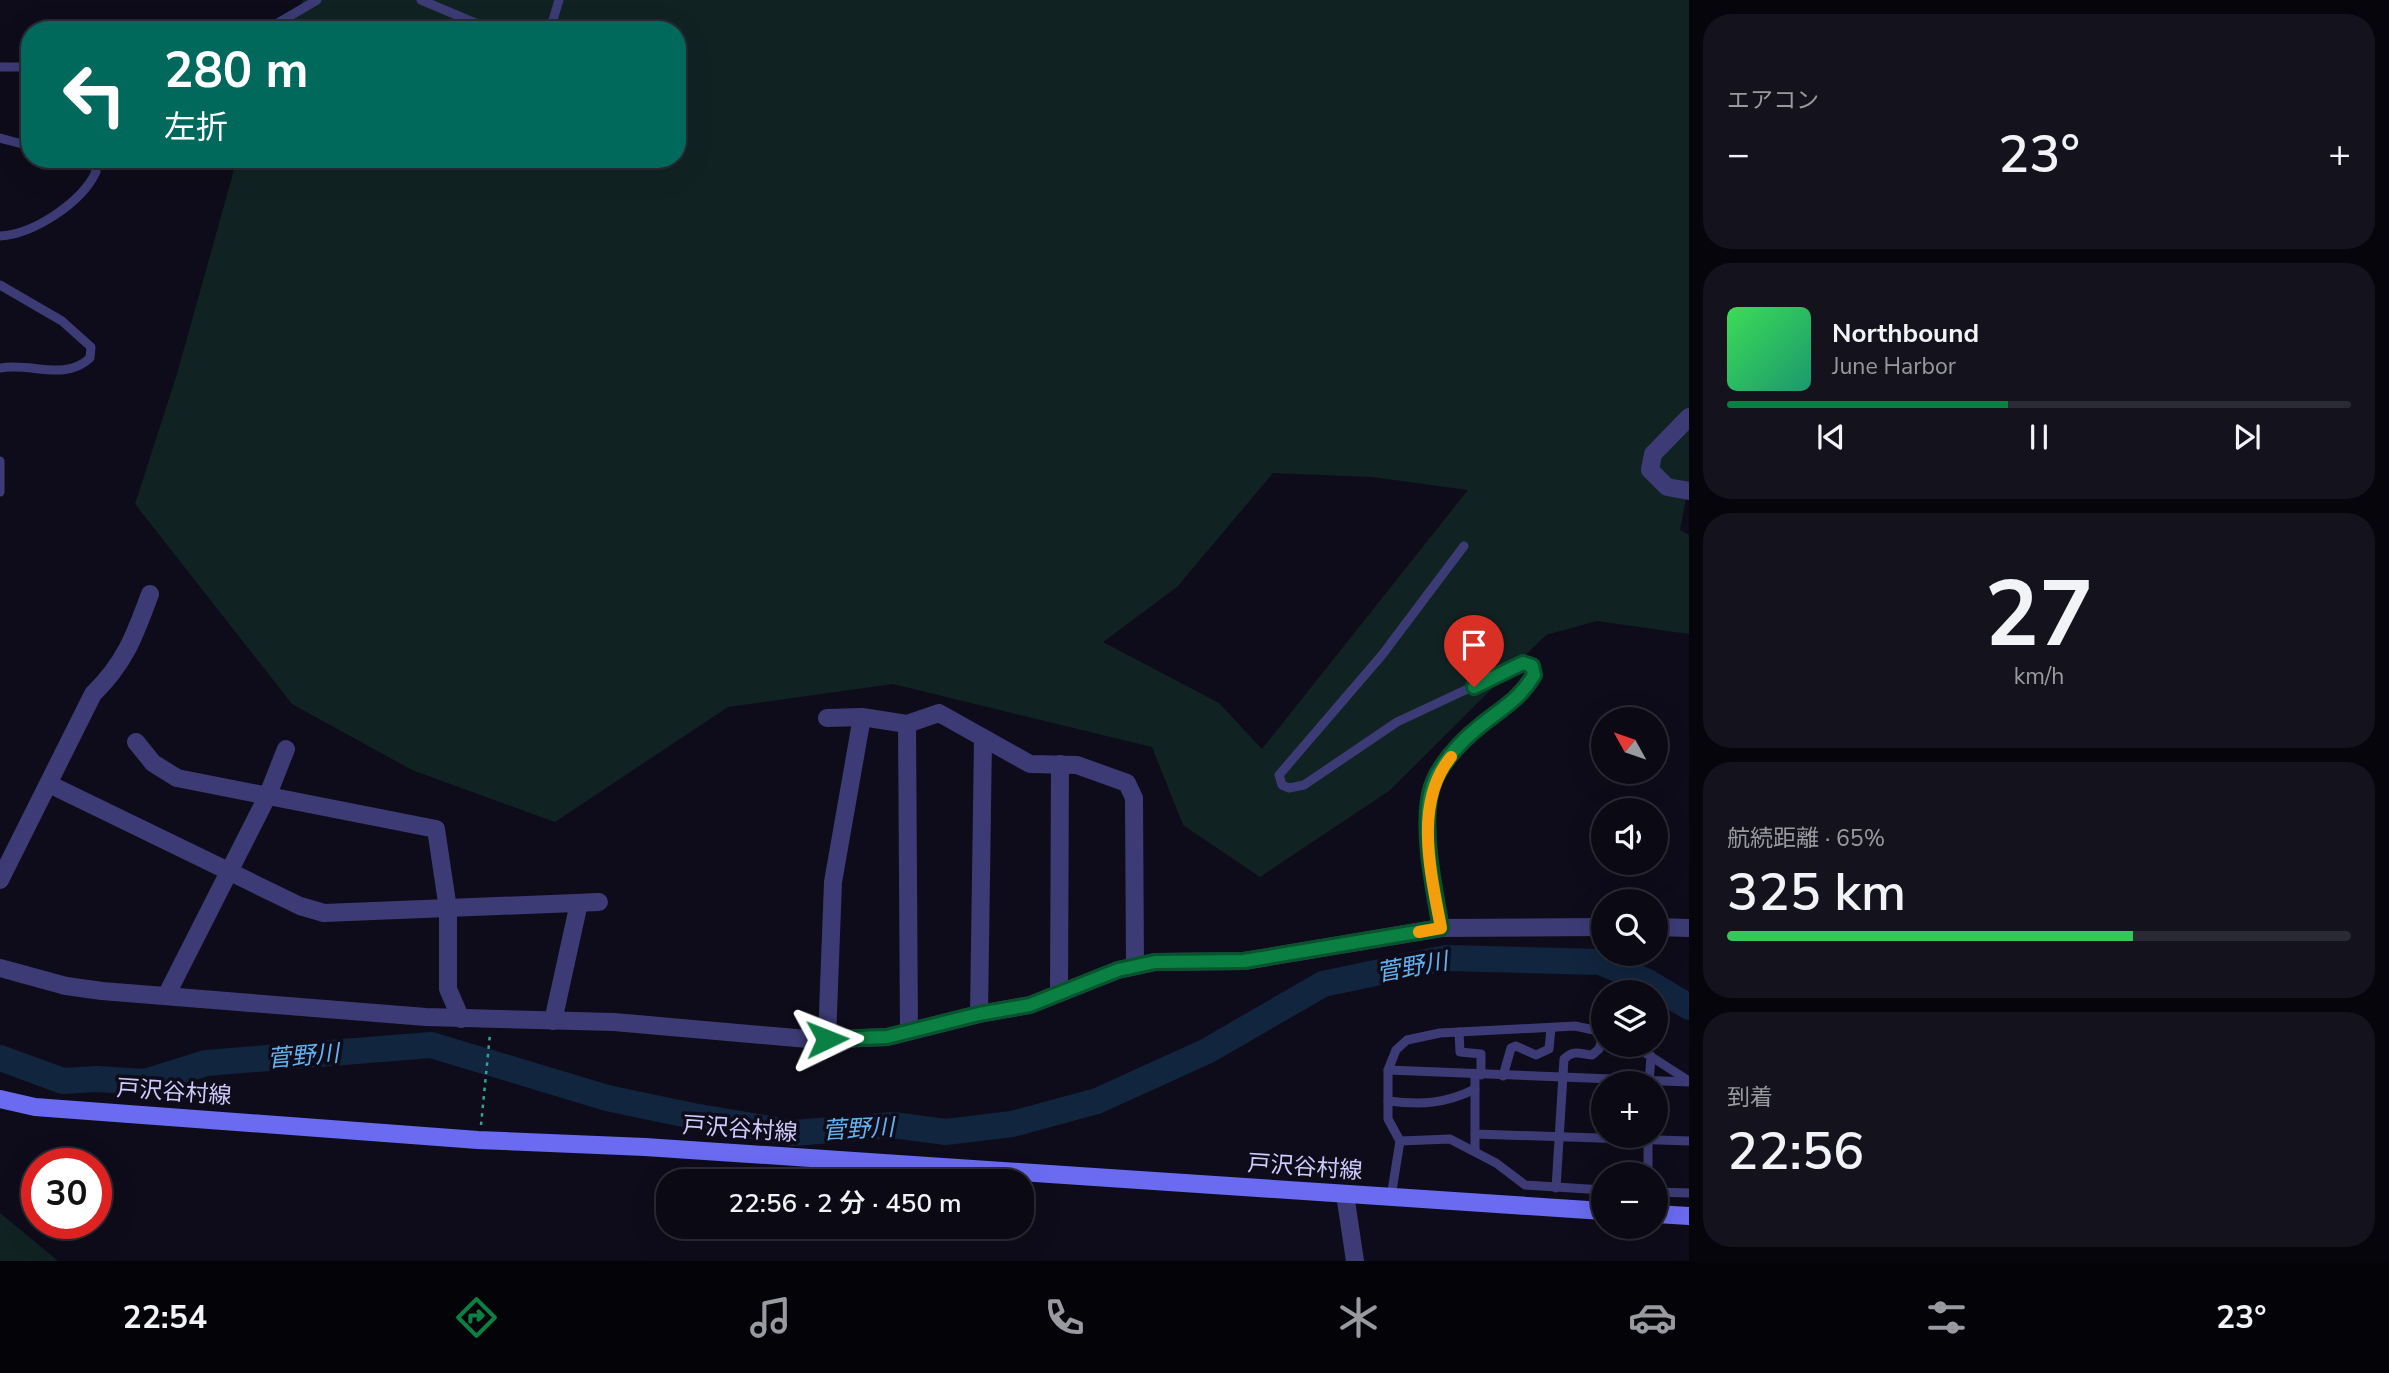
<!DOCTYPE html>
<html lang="ja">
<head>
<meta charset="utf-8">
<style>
	body { margin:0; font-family:"Nunito Sans","Noto Sans JP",sans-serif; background:#13121d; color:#f1f3f6; height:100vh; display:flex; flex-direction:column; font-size:26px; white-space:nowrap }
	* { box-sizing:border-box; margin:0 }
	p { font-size:23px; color:#999aa0 }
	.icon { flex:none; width:38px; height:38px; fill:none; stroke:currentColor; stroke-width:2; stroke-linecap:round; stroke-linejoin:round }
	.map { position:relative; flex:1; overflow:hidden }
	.side { display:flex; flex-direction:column; gap:14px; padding:14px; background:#06050b; width:700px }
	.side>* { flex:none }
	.top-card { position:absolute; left:21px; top:21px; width:665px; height:147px; border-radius:28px; box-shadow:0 7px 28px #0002,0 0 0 2px #2a2a34; background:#00695c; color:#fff; overflow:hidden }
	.needle { width:46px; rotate:310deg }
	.controls { position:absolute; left:1591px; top:707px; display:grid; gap:14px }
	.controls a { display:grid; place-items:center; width:77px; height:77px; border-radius:50%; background:#0a0914; box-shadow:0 7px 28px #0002,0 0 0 2px #2a2a34; font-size:35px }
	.speed { position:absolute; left:21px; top:1148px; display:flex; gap:14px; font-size:35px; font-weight:700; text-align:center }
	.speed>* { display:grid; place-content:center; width:91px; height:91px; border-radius:50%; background:#0a0914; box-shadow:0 7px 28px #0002,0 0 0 2px #2a2a34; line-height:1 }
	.speed .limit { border:10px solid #d22; background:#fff; color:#111 }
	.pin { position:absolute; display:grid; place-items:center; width:60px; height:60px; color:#fff; margin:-72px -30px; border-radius:50% 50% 50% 0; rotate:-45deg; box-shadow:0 0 7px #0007 }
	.pin .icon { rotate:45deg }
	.me { position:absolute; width:77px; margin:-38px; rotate:88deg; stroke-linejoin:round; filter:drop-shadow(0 0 5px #0008) }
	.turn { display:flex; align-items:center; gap:24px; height:147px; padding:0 28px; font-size:32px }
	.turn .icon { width:91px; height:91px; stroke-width:2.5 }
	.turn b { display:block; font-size:49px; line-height:60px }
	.big { font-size:52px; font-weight:600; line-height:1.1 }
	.side .card { flex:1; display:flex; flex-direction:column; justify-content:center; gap:10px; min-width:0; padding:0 24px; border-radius:28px; background:#13121d }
	.side .dial { align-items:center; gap:0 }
	.dial b { font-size:91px; line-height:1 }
	.song { display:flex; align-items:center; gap:21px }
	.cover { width:84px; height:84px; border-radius:10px; background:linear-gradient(135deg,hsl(130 70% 55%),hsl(160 70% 35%)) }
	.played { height:7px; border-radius:4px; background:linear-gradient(90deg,#0b8043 45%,#2a2a34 45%) }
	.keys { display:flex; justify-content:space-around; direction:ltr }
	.heat { display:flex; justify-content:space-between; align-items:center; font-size:38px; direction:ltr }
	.charge { height:10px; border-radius:5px; background:linear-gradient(90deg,#34c759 65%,#2a2a34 0) }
	.trip { position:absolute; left:656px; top:1169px; width:378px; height:70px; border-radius:28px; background:#0a0914; box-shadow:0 7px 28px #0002,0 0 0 2px #2a2a34; font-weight:600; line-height:70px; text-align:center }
	.menu { display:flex; height:112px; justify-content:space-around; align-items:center; background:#040408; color:#999aa0 }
	.menu .icon { width:49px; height:49px }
	.menu .selected { color:#0b8043 }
	.menu b { font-size:32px; color:#f1f3f6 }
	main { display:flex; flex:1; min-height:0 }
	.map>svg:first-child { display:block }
</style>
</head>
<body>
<main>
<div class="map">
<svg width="1689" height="1261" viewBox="0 0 1689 1261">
	<rect width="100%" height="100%" fill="#0e0c1a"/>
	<!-- green -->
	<g fill="#102322" fill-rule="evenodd">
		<path d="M 303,0 L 1689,0 L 1689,482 L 1680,530 L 1689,535 L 1689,634 L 1597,621 L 1546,635 L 1389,791 L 1260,877 L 1183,825 L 1152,747 L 893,684 L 728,707 L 555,822 L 412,770 L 292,704 L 135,504 L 177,374 L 237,159 L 677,159 L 677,30 L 289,30 ZM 1273,473 L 1372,477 L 1468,490 L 1262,749 L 1219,703 L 1103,642 L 1177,587 Z"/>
		<polygon points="0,1213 58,1261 0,1261"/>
	</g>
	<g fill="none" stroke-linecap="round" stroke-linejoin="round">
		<!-- river -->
		<polyline stroke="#11253e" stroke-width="26" points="0,1058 63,1081 97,1079 145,1082 206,1063 431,1045 607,1098 693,1116 794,1133 893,1125 946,1132 1012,1124 1097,1101 1207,1051 1323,984 1446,958 1600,962 1648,982 1689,1007"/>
		<!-- path -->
		<polyline stroke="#37a197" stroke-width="2.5" stroke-dasharray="3.5 5" stroke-linecap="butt" points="481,1125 490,1034"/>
		<!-- lane -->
		<g stroke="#3c3b75" stroke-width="9">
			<polyline points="421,0 492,30"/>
			<polyline points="266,30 317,0"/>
			<polyline points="545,30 553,20 559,0"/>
			<polyline points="0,67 30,67"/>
			<polyline points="0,138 30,146"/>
			<path d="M 0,236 C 34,234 81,203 96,172 L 91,159"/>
			<path d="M 0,285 L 62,321 L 91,347 L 90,358 C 64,382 31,362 0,368"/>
			<polyline points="0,461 0,492"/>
			<path d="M 1441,928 C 1434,889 1423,833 1430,794 C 1435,768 1460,742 1480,726 C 1501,709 1521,699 1534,675 L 1532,666 L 1523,663 L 1397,722 L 1304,785 L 1289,788 L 1282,785 L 1279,775 L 1382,655 L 1464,546"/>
			<polyline points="1459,1032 1460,1052 1481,1054 1481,1075"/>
			<polyline points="1633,1045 1689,1081"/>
			<polyline points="1388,1070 1689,1082"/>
			<polyline points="1475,1075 1475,1151"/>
			<polyline points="1503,1076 1511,1048 1516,1046 1536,1055 1549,1049 1551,1028"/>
			<polyline points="1649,1083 1651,1056"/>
			<path d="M 1388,1101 C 1421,1105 1445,1104 1475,1089"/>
			<polyline points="1475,1134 1689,1141"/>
			<polyline points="1400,1141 1450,1139 1496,1163 1525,1185 1603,1190"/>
			<polyline points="1648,1174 1648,1136"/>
			<path d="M 1556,1188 L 1564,1059 C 1574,1049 1580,1054 1592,1055 L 1599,1049 L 1603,1036"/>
			<polyline points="1656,1192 1689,1193"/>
			<polyline points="1391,1197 1400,1141 1388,1119 1388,1070 1396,1050 1407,1040 1440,1033 1575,1026 1603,1032"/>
		</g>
		<!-- street -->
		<g stroke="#3c3b75" stroke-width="18">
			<polyline points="1689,417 1653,454 1650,470 1667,487 1689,491"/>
			<polyline points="827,718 862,717 907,724 939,713 1030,764 1077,765 1127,783 1134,798 1135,966"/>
			<polyline points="907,724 909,1031"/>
			<polyline points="136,742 153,763 177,778 436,829 448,909 448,989 461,1019"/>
			<polyline points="49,784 300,906 324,913 599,902"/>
			<path d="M 0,880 L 93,694 C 125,663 135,635 150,594"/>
			<polyline points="1656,927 1689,928"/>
			<polyline points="0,968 66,986 102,991 426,1017 614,1022 819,1040 887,1037 979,1014 1030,1005 1118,970 1155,962 1244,961 1441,928 1603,927"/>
			<polyline points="1059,993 1060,764"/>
			<polyline points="166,996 267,797 286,749"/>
			<polyline points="979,1014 983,738"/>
			<polyline points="553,1021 579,903"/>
			<polyline points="827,1039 833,882 862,717"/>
			<polyline points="1345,1194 1355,1261"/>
		</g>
		<!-- secondary -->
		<g stroke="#6a6bf1" stroke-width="18">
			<polyline points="0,1099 35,1107 478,1140 645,1147 1603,1211"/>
			<polyline points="1656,1214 1689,1216"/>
		</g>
	</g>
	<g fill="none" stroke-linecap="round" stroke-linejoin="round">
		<defs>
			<path id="route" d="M 827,1039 L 887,1037 L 979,1014 L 1030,1005 L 1118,970 L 1155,962 L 1244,961 L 1441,928 C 1434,889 1422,833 1430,794 C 1435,768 1460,742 1480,726 C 1501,709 1520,699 1534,675 L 1532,666 L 1523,663 L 1474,687"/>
		</defs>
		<!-- route casing -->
		<use href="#route" stroke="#07532c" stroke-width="18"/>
		<!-- route -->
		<use href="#route" stroke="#0b8043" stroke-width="12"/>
		<!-- slow -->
		<path stroke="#f59e0b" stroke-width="12" d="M 1419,932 L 1441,928 C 1431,874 1413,803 1451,757"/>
	</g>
	<g text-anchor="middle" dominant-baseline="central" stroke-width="7" stroke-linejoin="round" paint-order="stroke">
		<!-- street labels -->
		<g font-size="23" fill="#cecafa" stroke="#0e0c1a">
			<text transform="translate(174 1092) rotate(4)">戸沢谷村線</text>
			<text transform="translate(740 1129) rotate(4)">戸沢谷村線</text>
			<text transform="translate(1305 1167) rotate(4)">戸沢谷村線</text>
		</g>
		<!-- water labels -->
		<g font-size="24" font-style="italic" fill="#62b3f0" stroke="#0e0c1a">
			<text transform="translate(1412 967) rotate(-10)">菅野川</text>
			<text transform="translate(303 1056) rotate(-5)">菅野川</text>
			<text transform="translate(858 1129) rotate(-3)">菅野川</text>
		</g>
	</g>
</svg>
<div class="controls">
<a><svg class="needle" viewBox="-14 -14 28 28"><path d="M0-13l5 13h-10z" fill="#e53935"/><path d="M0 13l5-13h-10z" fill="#999aa0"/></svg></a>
<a><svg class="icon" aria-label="sound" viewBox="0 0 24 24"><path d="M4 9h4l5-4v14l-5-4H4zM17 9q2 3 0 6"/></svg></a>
<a><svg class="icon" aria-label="search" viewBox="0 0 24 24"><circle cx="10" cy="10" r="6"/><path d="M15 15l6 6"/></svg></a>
<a><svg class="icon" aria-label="layers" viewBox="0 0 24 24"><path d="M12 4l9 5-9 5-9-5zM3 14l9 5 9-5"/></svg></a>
<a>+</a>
<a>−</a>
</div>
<div class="speed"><div class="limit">30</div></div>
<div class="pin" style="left:1474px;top:687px;background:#d93025"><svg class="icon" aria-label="arrive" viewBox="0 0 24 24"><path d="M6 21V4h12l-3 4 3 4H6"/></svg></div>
<svg class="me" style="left:827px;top:1039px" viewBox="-20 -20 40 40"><path d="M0-17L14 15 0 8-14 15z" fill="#0b8043" stroke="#fff" stroke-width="4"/></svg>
<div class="trip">22:56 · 2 分 · 450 m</div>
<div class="top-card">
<div class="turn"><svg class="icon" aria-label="left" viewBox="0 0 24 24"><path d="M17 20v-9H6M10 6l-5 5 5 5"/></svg><div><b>280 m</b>左折</div></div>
</div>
</div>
<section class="side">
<div class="card"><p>エアコン</p>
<div class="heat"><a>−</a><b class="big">23°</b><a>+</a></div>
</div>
<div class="card">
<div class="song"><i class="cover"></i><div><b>Northbound</b><p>June Harbor</p></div></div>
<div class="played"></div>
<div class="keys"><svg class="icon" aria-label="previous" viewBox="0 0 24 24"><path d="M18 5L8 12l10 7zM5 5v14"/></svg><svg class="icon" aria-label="pause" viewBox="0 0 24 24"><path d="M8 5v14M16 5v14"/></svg><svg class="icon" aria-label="next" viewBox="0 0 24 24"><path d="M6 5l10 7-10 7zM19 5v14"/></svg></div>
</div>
<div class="card dial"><b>27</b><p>km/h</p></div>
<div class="card"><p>航続距離 · 65%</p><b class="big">325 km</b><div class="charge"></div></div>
<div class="card"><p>到着</p><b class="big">22:56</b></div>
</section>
</main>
<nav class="menu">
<b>22:54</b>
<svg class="icon selected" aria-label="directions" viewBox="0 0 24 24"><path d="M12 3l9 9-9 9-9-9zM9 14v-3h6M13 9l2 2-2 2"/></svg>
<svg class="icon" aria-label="music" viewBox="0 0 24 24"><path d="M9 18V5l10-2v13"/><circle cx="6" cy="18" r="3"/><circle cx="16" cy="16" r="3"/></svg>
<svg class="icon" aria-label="phone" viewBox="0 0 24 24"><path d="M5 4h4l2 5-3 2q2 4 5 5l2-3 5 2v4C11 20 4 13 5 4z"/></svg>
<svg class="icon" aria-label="climate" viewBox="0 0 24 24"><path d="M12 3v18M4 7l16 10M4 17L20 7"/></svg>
<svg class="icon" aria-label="car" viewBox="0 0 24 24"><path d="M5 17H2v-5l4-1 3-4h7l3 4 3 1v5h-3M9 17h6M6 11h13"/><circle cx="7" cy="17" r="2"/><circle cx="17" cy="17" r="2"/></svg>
<svg class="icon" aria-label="filters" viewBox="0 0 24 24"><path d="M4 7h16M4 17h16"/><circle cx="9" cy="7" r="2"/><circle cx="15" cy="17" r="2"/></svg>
<b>23°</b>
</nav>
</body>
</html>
